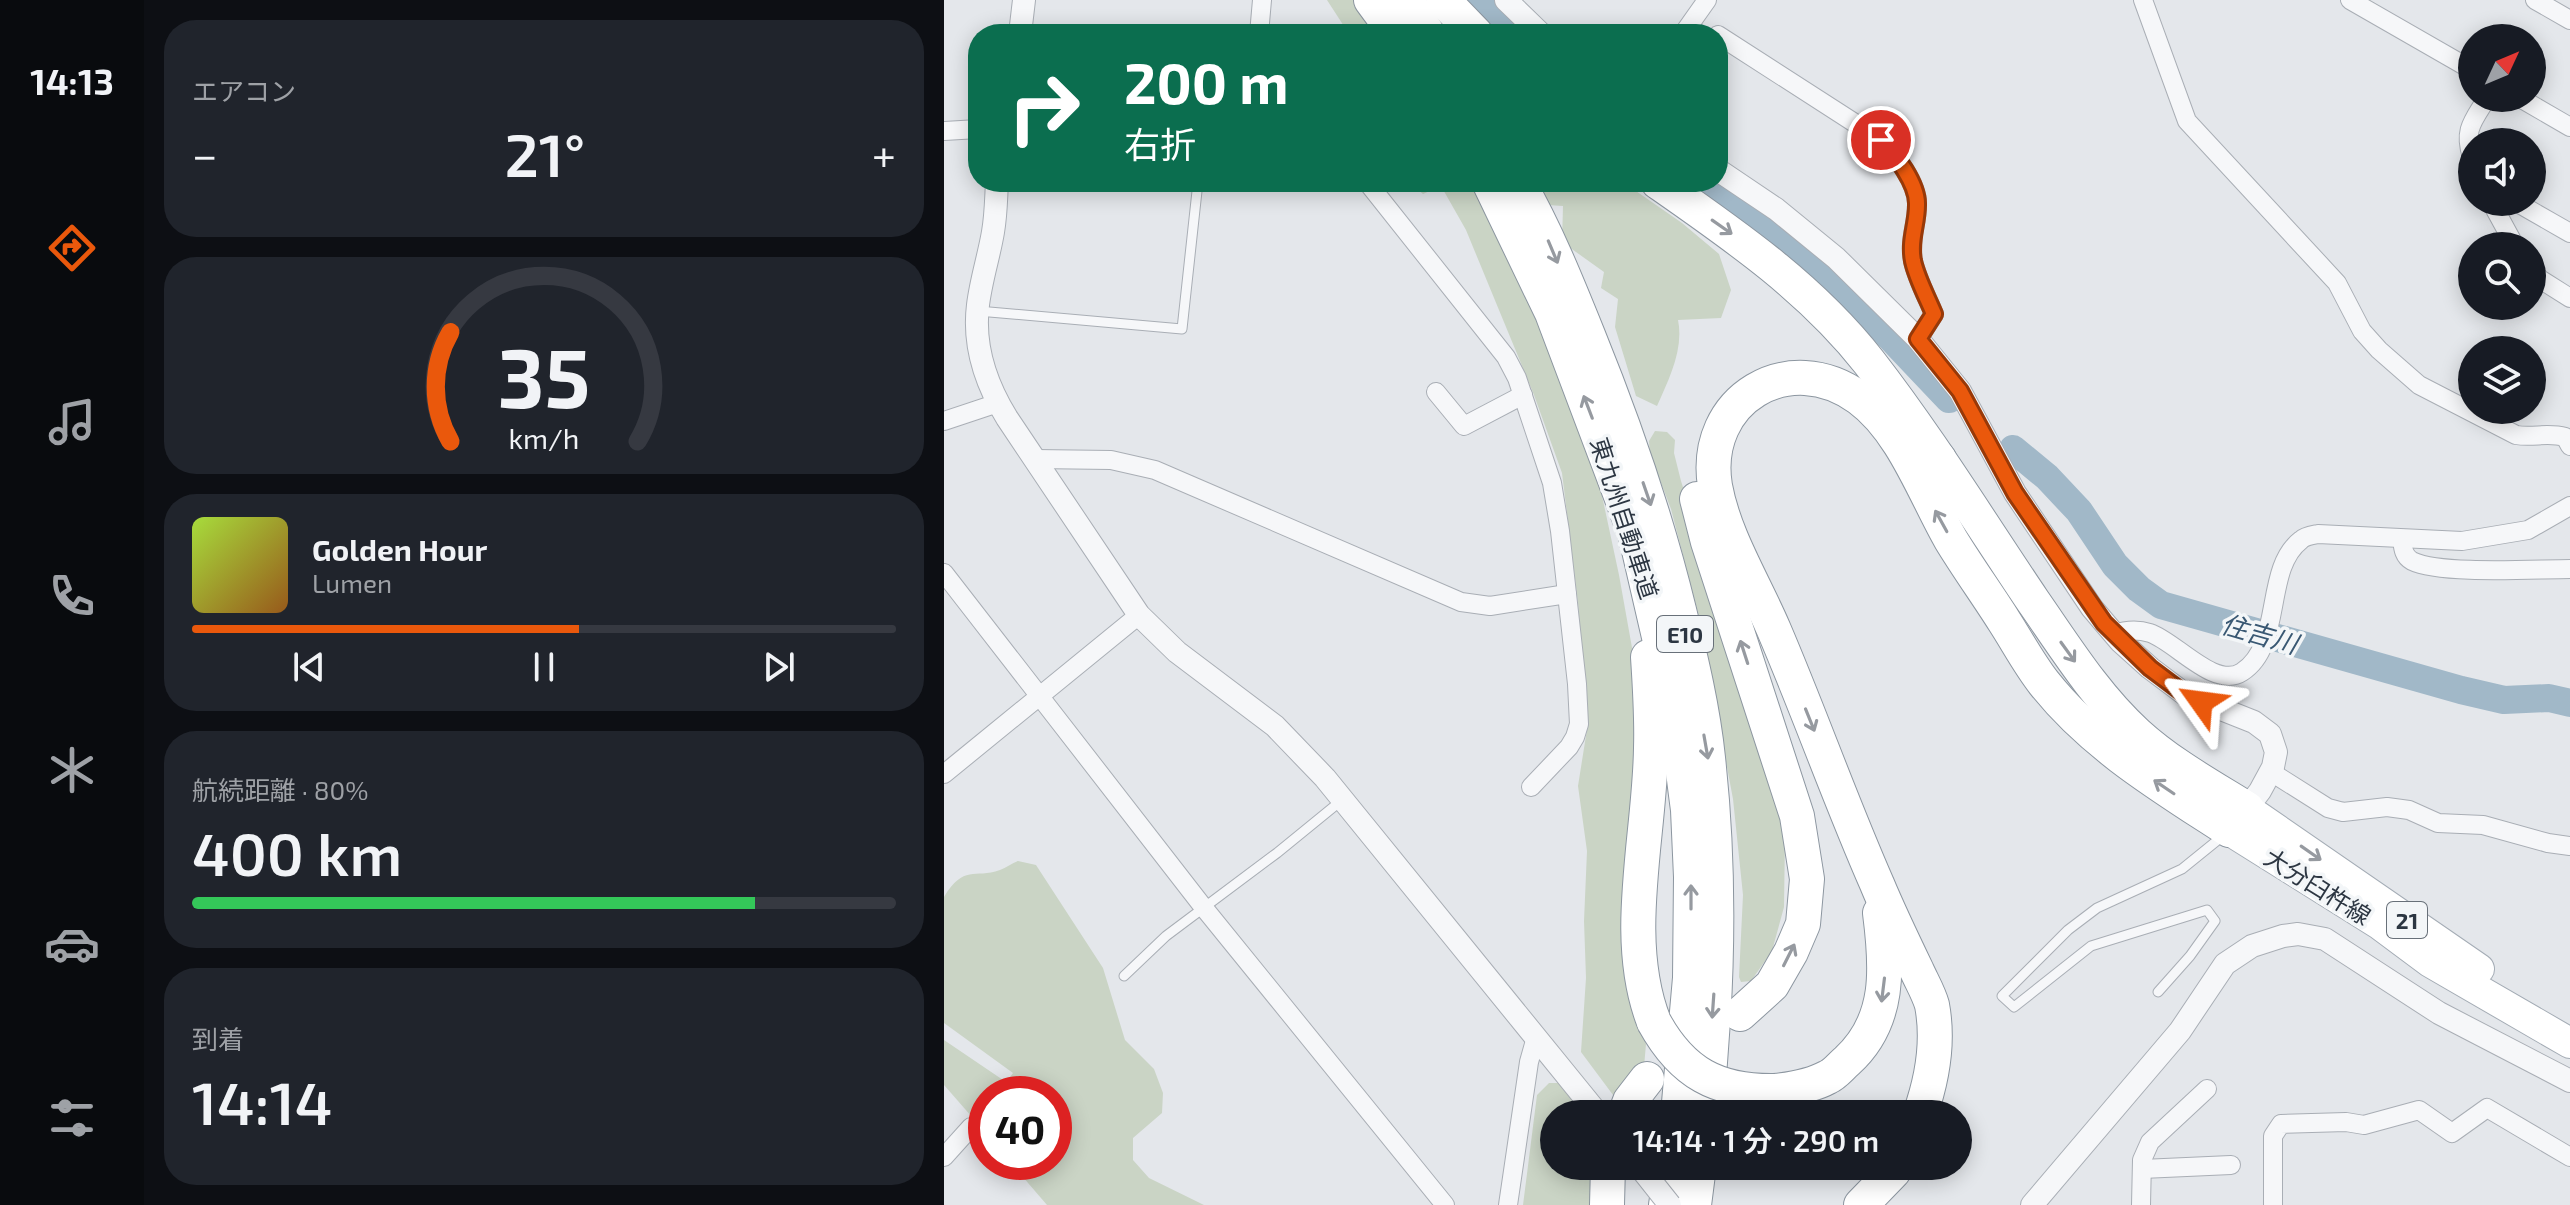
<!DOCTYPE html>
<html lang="ja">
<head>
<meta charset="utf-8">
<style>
	body { margin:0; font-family:"Exo 2","Noto Sans JP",sans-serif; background:#20242c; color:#f1f3f6; height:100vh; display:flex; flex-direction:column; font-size:30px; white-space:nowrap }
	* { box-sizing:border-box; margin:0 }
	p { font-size:26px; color:#9ea1a6 }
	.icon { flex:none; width:44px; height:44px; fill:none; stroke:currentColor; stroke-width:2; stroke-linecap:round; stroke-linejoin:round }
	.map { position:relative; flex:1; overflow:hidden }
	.side { display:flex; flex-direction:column; gap:20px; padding:20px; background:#0d0f14; width:800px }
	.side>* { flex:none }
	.top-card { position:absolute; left:24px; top:24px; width:760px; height:168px; border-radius:32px; box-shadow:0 4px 20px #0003; background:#0b6e4f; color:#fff; overflow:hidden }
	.needle { width:52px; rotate:46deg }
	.tools { position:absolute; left:1514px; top:24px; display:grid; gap:16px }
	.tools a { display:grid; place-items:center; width:88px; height:88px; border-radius:50%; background:#171b24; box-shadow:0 4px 20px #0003; font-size:40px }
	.speed { position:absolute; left:24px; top:1076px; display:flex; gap:16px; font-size:40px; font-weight:700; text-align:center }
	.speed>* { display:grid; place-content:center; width:104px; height:104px; border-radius:50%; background:#171b24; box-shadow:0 4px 20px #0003; line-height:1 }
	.speed .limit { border:12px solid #d22; background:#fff; color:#111 }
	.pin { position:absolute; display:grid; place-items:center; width:68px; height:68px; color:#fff; margin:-34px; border:4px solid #fff; border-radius:50%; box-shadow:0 2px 8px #0007 }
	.me { position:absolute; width:88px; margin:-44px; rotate:301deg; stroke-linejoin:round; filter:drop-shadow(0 0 6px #0008) }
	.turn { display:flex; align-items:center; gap:28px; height:168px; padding:0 24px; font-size:36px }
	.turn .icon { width:104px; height:104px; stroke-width:2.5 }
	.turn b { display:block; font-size:56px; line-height:68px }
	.big { font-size:60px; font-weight:600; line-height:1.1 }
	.side .card { flex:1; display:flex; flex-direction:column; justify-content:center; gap:12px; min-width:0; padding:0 28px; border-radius:32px; background:#20242c }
	.side .dial { align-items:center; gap:0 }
	.dial svg { height:208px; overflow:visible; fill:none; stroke:#363941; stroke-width:7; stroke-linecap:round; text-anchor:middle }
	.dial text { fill:#f1f3f6; stroke:none }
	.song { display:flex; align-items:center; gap:24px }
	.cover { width:96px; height:96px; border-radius:12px; background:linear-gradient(135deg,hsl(80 70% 55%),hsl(30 70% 35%)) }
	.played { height:8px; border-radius:4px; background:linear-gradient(90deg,#ea580c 55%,#363941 55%) }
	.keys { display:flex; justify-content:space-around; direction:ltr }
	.heat { display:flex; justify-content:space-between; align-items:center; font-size:44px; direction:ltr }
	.charge { height:12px; border-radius:6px; background:linear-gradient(90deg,#34c759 80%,#363941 0) }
	.trip { position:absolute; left:596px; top:1100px; width:432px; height:80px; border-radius:40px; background:#171b24; box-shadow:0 4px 20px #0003; font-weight:600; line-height:80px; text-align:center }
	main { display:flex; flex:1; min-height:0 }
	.menu { display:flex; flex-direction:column; width:144px; justify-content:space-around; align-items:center; background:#090b0e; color:#9ea1a6 }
	.menu .icon { width:56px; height:56px }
	.menu .current { color:#ea580c }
	.menu b { font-size:36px; color:#f1f3f6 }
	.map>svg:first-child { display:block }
</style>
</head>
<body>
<main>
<nav class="menu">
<b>14:13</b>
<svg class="icon current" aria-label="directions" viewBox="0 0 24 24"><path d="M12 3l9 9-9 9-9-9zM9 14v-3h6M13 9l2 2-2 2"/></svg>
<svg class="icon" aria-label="music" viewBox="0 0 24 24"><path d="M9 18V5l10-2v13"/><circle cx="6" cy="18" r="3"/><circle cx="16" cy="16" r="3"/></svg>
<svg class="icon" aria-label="phone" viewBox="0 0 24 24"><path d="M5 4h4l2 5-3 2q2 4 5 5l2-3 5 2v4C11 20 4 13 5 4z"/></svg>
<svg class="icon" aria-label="climate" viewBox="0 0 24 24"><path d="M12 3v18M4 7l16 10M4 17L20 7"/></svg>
<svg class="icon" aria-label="car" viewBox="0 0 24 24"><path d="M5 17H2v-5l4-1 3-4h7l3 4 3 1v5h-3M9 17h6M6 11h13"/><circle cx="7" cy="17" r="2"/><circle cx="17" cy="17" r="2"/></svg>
<svg class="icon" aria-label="filters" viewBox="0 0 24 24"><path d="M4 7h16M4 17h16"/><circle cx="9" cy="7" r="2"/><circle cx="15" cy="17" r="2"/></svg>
</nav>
<section class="side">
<div class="card"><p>エアコン</p>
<div class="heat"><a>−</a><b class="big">21°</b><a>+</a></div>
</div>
<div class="card dial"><svg viewBox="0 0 100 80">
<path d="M14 69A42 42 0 1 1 86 69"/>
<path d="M14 69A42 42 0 0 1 14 27" stroke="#ea580c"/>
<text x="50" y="56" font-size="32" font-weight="700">35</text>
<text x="50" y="72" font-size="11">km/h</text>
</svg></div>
<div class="card">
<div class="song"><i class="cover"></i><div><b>Golden Hour</b><p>Lumen</p></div></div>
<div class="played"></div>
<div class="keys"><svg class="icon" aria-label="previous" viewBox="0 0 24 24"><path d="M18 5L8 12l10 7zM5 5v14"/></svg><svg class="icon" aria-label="pause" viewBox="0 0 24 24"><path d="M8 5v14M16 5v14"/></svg><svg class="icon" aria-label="next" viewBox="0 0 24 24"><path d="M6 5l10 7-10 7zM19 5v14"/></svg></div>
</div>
<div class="card"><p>航続距離 · 80%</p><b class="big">400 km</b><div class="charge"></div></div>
<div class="card"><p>到着</p><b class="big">14:14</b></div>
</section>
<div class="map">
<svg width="1626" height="1205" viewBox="0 0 1626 1205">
	<rect width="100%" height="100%" fill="#e4e7eb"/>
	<!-- green -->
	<g fill="#cad4c5">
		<polygon points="383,0 417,0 441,34 405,34"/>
		<polygon points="465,182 534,182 561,237 651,463 675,575 702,726 685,998 702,1044 700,1067 672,1099 637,1052 642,978 640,921 643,851 634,786 644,723 634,603 618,473 590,395 522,230 497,186 479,194"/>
		<path d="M 589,182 L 660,182 L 689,189 L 738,223 L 775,254 L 787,290 L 777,318 L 734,320 C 740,349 725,379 713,406 L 692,396 L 671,327 L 674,299 L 657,288 L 660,272 L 618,242 L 619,206 L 603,205 Z"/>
		<polygon points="711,431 723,432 731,440 730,453 737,481 829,770 841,837 840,907 828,951 807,981 797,982 795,977 799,895 789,799 755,617 727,509 706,454 705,441"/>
		<path d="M 74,861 L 92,865 L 159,968 L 181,1040 L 210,1069 L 219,1093 L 218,1113 L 189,1138 L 189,1160 L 205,1178 L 260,1205 L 103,1205 L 66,1162 L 110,1162 L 110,1094 L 42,1094 L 42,1133 L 0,1085 L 0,1040 L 62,1082 L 69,1073 L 0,1023 L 0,897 C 20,864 30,879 56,870 C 62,868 68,863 74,861 Z"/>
		<polygon points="605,1083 617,1083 642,1114 610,1114 610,1166 654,1166 647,1205 579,1205 593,1095"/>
	</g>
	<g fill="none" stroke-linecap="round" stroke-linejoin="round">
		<!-- river -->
		<g stroke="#a1b8c8" stroke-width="28">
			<polyline points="538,0 570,34"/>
			<polyline points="757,182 846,244 913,302 1005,399"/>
			<polyline points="1069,449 1103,477 1135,511 1171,565 1195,589 1217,605 1517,690 1560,700 1605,698 1626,703"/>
		</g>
		<defs>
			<g id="service">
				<polyline points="34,311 238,329 254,182"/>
				<polyline points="180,976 222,936 333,853 398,800"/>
				<polyline points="1214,992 1246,956 1271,921 1263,910 1147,946 1070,1007 1058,996 1124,930 1153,908 1238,869 1280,835"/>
			</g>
			<g id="minor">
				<path d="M 1199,0 L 1243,121 L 1393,283 L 1418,331 L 1435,350 L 1475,385 L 1572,435 C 1590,438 1603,432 1621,437 L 1626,446"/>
				<polyline points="1406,0 1528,70"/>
				<polyline points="1591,0 1626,20"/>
				<polyline points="315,34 318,0"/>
				<polyline points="739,34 763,0"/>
				<path d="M 774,35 L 937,140 C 951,154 974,184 973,205 C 973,225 965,238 969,261 C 973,279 983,297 990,314 L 974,339"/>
				<polyline points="1576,98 1626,127"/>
				<polyline points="0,131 34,129"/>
				<path d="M 1528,157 C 1519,130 1529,121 1543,98"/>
				<polyline points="423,182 562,357 573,378 608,483 616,531 633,684 635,724 631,737 625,747 587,787"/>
				<polyline points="1547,202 1571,246"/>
				<polyline points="1572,202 1626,233"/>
				<polyline points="1588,270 1596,279 1626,298"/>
				<polyline points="492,392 520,426 579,395"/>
				<polyline points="0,421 54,403"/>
				<polyline points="91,459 167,460 211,470 517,602 546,606 623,594"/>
				<path d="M 1458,539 C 1459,547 1459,556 1468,561 C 1497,575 1590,569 1626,569"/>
				<polyline points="0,573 260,908 501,1205"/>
				<path d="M 1170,634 C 1182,630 1193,629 1206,633 C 1231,641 1271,690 1298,672 C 1340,645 1319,569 1357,540 C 1361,536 1369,535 1374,534 L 1518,541 L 1584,530 L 1626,506"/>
				<polyline points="1327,772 1384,808 1399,812 1443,807 1465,810 1494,823 1539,825 1604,843 1626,846"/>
				<polyline points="0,774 195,615"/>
				<polyline points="0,1157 27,1127"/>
				<polyline points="1198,1169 1287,1165"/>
				<polyline points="564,1205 585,1062 592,1037"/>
				<polyline points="1197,1205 1198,1160 1206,1142 1263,1089"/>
				<polyline points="1329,1205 1329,1136 1337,1124 1402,1122 1420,1125 1475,1110 1508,1133 1543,1108 1626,1157"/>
			</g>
			<g id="tertiary">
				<polyline points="562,0 597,34"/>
				<polyline points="76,34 80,0"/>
				<polyline points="774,170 832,209 892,258 974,339 1016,391 1071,493 1148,608 1176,641 1206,668 1242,695 1310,722 1326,734 1332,752 1329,767 1316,791 1296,817"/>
				<path d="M 53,182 C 52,199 52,215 49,232 C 45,256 37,280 34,305 C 29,345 42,384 63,418 L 195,615 L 233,652 L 331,726 L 381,778 L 654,1114"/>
				<polyline points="1088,1205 1236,1031 1281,964 1308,946 1339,936 1354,934 1381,939 1495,1013 1626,1081"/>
			</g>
			<g id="primary">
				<polyline points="1303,809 1535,969"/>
				<polyline points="1285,830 1435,924 1486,962 1626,1043"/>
			</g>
			<g id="motorway">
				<polyline points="427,0 452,34"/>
				<polyline points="462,0 484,34"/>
				<polyline points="499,0 532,34"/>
				<polyline points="545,182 608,313 691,533 730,702 744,810 747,877 746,978 734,1114"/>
				<path d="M 574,182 C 602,231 623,283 644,335 C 681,426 712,516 735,610 C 747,659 759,709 764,758 C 777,877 774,996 761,1114"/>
				<path d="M 714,182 C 790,235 867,288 925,362 C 984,438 1035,521 1089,601 C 1121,647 1152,697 1193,734 C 1226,764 1266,786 1303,809"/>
				<polyline points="952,412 995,459"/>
				<polyline points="753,499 764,542 853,816 863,879 859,924 847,952 828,985 796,1014"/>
				<path d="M 704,657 C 706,687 708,718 707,748 C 706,836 677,938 710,1022"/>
				<path d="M 831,1091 C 849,1089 868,1086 884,1077 C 891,1074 897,1066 903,1061 C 947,1021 943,967 936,913"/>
				<polyline points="681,1114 686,1101 703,1079"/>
				<path d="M 976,1114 C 988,1080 995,1042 988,1005 C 985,994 978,982 973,971 C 959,942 945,913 933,884 C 896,800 866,714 830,630 C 810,583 780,536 771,486 C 757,399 845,347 915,398 C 959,430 981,495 1007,540 C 1024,568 1043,594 1060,621 C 1073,641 1085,664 1100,683 C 1150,746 1219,787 1285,830"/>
				<polyline points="663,1205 664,1166"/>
				<polyline points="722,1205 728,1166"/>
				<polyline points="750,1205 755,1166"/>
				<polyline points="917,1205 949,1172 953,1166"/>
			</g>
		</defs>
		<!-- service casing -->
		<use href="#service" stroke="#a9aeb5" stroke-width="11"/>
		<!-- minor casing -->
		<use href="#minor" stroke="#a9aeb5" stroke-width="20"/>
		<!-- tertiary casing -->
		<use href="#tertiary" stroke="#a9aeb5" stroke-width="24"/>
		<!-- primary casing -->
		<use href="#primary" stroke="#a4acb5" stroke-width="32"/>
		<!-- motorway casing -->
		<use href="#motorway" stroke="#8c96a0" stroke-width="36"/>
		<!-- service -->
		<use href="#service" stroke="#f6f7f9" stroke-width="9"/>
		<!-- minor -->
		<use href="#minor" stroke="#f6f7f9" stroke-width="18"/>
		<!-- tertiary -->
		<use href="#tertiary" stroke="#f6f7f9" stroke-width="22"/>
		<!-- primary -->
		<use href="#primary" stroke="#fff" stroke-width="30"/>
		<!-- motorway -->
		<use href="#motorway" stroke="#fff" stroke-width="34"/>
		<defs>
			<polyline id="tertiary-bridge" points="695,1166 726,1205"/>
			<path id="motorway-bridge" d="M 710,1022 C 738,1073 773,1092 831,1091"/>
		</defs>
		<!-- tertiary-bridge casing -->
		<use href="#tertiary-bridge" stroke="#a9aeb5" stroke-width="24" stroke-linecap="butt"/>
		<!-- motorway-bridge casing -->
		<use href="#motorway-bridge" stroke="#8c96a0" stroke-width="36" stroke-linecap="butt"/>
		<!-- tertiary-bridge -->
		<use href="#tertiary-bridge" stroke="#f6f7f9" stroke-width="22"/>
		<!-- motorway-bridge -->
		<use href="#motorway-bridge" stroke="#fff" stroke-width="34"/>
	</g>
	<!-- one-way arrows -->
	<defs><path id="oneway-shaft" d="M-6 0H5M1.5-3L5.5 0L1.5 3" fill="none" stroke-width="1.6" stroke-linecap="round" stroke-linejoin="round" transform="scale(2)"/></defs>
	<g stroke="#969aa0">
		<use href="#oneway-shaft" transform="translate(778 227) rotate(35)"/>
		<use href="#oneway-shaft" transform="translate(609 252) rotate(67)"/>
		<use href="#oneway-shaft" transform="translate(644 407) rotate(-111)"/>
		<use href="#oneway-shaft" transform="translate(703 494) rotate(71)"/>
		<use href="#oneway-shaft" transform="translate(997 521) rotate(-119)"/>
		<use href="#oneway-shaft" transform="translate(800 652) rotate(-108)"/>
		<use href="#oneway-shaft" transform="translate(1124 652) rotate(54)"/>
		<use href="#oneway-shaft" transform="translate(866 720) rotate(68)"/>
		<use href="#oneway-shaft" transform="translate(762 747) rotate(80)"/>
		<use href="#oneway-shaft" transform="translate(1220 787) rotate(-146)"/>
		<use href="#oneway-shaft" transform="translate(1367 853) rotate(35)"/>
		<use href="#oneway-shaft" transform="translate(747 897) rotate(-90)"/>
		<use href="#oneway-shaft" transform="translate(845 955) rotate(-63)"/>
		<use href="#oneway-shaft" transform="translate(939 990) rotate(97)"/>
		<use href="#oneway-shaft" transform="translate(769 1006) rotate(94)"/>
	</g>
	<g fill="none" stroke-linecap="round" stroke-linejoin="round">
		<defs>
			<path id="route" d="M 937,140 C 951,154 974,184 973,205 C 973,225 965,240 969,261 C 973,279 983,297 990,314 L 974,339 L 1016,391 L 1071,493 L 1160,623 L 1206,668 L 1242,695 L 1257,702"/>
		</defs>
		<!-- route casing -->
		<use href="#route" stroke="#983908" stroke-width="20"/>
		<!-- route -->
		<use href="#route" stroke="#ea580c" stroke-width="14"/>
	</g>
	<g text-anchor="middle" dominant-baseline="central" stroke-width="7" stroke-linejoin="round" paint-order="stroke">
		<!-- shield labels -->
		<g fill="#f3f6f8" stroke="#687079" stroke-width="2">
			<rect x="713" y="616" width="56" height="36" rx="6"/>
			<rect x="1443" y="902" width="40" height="36" rx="6"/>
		</g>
		<g font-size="22" font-weight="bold" fill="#2c3642">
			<text x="741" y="634">E10</text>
			<text x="1463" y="920">21</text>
		</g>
		<!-- street labels -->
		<g font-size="24" fill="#2c3642" stroke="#f3f6f8">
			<text transform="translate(681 518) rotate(72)">東九州自動車道</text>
			<text transform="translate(1374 886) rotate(32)">大分臼杵線</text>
		</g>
		<!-- water labels -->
		<g font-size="26" font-style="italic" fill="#395873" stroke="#f3f6f8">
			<text transform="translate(1316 633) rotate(16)">住吉川</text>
		</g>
	</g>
</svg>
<div class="tools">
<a><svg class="needle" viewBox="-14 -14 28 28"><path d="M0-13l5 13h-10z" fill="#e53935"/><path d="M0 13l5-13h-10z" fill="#9ea1a6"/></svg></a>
<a><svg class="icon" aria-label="sound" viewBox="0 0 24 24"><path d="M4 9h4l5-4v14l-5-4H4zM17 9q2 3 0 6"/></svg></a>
<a><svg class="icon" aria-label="search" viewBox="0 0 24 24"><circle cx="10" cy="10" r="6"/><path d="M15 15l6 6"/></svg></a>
<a><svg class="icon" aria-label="layers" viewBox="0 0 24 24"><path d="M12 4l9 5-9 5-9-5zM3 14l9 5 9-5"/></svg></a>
</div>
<div class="speed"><div class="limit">40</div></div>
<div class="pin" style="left:937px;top:140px;background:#d93025"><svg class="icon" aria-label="arrive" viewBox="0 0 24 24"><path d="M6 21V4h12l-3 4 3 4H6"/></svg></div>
<svg class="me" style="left:1257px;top:702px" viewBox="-20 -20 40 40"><path d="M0-17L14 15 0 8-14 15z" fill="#ea580c" stroke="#fff" stroke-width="4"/></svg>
<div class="trip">14:14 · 1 分 · 290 m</div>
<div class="top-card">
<div class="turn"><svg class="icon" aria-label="right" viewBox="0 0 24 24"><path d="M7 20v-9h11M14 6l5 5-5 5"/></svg><div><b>200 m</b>右折</div></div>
</div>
</div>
</main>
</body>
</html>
